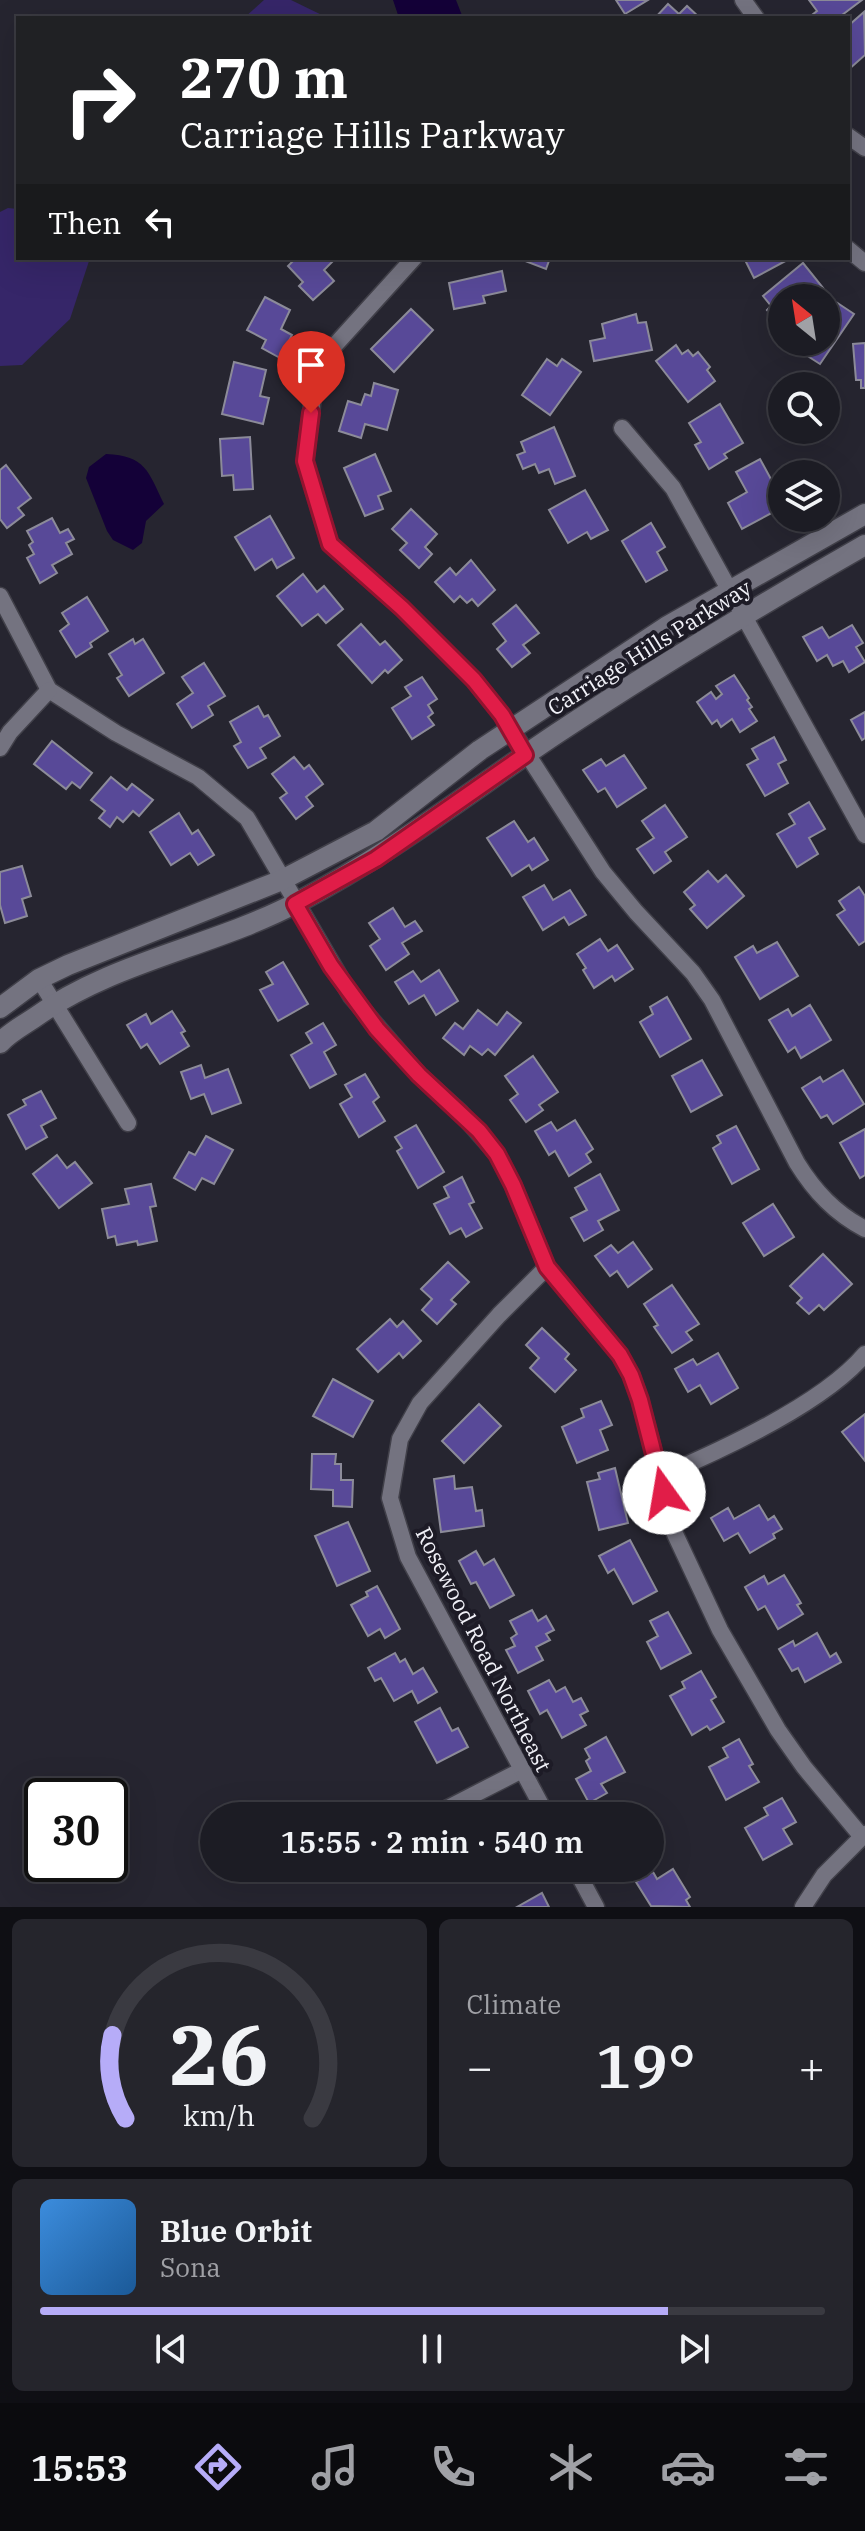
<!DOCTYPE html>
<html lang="en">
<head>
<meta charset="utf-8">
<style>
	body { margin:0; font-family:"IBM Plex Serif",serif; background:#25252c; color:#f1f3f6; height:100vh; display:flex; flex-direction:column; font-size:30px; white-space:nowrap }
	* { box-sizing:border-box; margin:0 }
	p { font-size:26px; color:#a0a1a6 }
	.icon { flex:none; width:44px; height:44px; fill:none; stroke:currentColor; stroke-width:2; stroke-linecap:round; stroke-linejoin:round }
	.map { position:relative; height:1907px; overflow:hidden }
	.panel { display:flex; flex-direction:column; gap:12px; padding:12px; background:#0f0f14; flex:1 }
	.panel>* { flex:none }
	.banner { position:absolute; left:16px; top:16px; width:834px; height:244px; border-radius:0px; box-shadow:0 8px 32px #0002,0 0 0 2px #3a3a41; background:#202124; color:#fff; overflow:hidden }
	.needle { width:52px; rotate:330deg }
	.buttons { position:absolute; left:768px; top:284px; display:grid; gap:16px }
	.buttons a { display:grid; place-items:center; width:72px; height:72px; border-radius:50%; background:#1c1c24; box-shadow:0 8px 32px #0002,0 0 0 2px #3a3a41; font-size:40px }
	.speed { position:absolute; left:24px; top:1778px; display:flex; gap:16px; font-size:40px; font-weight:700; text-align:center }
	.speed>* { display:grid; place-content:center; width:104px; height:104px; border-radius:50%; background:#1c1c24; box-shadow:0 8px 32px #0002,0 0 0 2px #3a3a41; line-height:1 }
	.speed .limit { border:4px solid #111; border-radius:12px; background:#fff; color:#111 }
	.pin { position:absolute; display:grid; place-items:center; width:68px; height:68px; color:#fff; margin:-82px -34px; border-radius:50% 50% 50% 0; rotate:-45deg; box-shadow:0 0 8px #0007 }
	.pin .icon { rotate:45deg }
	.me { position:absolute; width:88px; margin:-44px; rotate:347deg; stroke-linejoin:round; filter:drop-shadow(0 0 6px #0008) }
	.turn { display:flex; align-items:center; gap:28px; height:168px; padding:0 32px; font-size:36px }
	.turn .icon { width:104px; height:104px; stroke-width:2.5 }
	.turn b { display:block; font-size:56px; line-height:68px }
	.then { display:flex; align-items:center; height:76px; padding:0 32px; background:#0003; gap:16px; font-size:30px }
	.big { font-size:60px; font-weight:600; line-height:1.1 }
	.panel .tile { flex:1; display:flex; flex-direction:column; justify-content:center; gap:12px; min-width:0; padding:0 28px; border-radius:12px; background:#25252c }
	.panel .dial { align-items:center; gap:0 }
	.dial svg { height:208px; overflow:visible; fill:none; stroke:#3a3a41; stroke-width:7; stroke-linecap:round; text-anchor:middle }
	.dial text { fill:#f1f3f6; stroke:none }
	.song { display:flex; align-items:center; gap:24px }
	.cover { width:96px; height:96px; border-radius:12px; background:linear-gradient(135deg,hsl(210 70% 55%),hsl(210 70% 35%)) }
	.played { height:8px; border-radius:4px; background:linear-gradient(90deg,#b6acf8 80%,#3a3a41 80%) }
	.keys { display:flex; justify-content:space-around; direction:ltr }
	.heat { display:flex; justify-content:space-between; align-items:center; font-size:44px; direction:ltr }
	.panel .tiles { flex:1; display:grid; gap:12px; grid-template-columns:1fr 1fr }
	.tile:last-child { grid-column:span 2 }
	.trip { position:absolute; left:200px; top:1802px; width:464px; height:80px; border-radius:40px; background:#1c1c24; box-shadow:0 8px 32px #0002,0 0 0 2px #3a3a41; font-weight:600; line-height:80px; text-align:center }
	.tab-bar { display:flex; height:128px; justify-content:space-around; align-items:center; background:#0b0b0e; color:#a0a1a6 }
	.tab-bar .icon { width:56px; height:56px }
	.tab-bar .active { color:#b6acf8 }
	.tab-bar b { font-size:36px; color:#f1f3f6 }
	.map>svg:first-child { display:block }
</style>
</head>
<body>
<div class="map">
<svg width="865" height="1907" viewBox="0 0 865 1907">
	<rect width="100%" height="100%" fill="#262530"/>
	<!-- green -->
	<g fill="#362669">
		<polygon points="264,0 291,0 328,18 244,18"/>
		<polygon points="8,208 18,209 18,258 90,258 70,319 22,365 0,366 0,212"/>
	</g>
	<!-- water -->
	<g fill="#140138">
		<polygon points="393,0 456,0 463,18 399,18"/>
		<path d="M 106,454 C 146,456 148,471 164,504 L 146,521 L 142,543 L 133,550 L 113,540 L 107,531 L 86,478 L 89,467 Z"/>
	</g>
	<!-- building -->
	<g fill="#584998" stroke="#8c8b99" stroke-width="2">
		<polygon points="616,0 648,0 625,14"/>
		<polygon points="809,0 862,0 838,18 808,18 817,11"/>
		<polygon points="668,4 679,14 687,6 700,18 655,18"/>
		<polygon points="864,12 865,55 848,70 848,26"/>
		<polygon points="296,258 336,258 324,270 334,281 313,300 299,286 303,282 288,266"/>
		<polygon points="526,258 550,258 546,269 525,261"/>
		<polygon points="744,258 791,258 754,278"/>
		<polygon points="803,263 824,289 813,298 782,298 782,324 780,326 767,310 771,306 763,296"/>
		<polygon points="502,271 506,291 483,296 485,303 454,309 449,283"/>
		<polygon points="265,297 290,310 281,329 292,335 280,358 262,348 266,340 247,330"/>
		<polygon points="836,302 854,314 820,364 792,346 795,342 826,342 826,314"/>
		<polygon points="411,309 433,330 394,372 371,349"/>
		<polygon points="636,314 638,323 646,322 652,350 594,361 590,341 605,338 602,324"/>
		<polygon points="865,343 865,388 861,388 861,380 856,380 853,344"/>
		<polygon points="676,345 682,354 688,350 693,356 698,352 710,367 707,370 715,381 688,402 656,361"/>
		<polygon points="547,359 557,366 562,359 581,372 550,415 522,395"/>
		<polygon points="234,362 266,370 260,396 269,398 263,424 222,414"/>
		<polygon points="374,383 398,390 387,430 365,424 361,438 339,431 348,401 361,405 365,394 371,396"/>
		<polygon points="720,404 743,443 724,454 727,458 709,469 695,445 701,442 689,423"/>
		<polygon points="554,427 575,476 555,484 549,469 539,473 535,464 523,469 517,455 525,452 521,442"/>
		<polygon points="250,437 253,489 234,490 233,475 222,476 220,439"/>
		<polygon points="375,454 391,491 378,496 383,509 365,516 344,468"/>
		<polygon points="760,459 778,492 772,495 779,509 742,529 728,503 747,492 736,472"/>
		<polygon points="6,465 31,498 18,508 24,515 7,528 0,519 0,470"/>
		<polygon points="585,490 608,530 591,539 587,532 568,543 549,510"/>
		<polygon points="411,509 437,534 425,547 432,554 419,568 400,550 407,543 392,529"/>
		<polygon points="270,516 294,558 277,568 272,559 255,570 235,537"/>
		<polygon points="52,518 60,533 68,529 74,539 66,543 72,554 52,565 57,573 40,583 27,558 34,554 29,545 33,542 27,531"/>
		<polygon points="651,523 665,547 657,552 667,570 646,582 622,541"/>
		<polygon points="471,560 495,590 478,606 472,599 467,603 460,596 454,602 435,582 450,568 456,575"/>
		<polygon points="303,574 317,592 324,586 343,609 326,623 318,614 302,626 277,596"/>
		<polygon points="87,597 108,631 90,643 92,647 76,657 60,631 69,624 62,613"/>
		<polygon points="516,605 539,633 523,645 530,653 512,667 497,649 506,641 493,624"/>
		<polygon points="361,624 380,645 385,641 402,660 388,673 385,670 372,683 338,645"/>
		<polygon points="852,625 863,643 856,647 865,662 849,672 843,661 833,666 827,655 817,661 803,637 822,627 829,638"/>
		<polygon points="133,639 135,644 143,639 164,673 129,696 117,678 122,675 109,654"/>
		<polygon points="204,663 225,696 208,706 213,715 192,728 177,704 193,693 182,677"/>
		<polygon points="734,675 749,698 747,700 752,707 749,709 757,721 740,732 732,719 721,727 717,720 712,724 697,702 711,692 716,699 722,694 716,686"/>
		<polygon points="422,677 437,699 428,705 433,713 428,717 434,725 412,739 392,708 411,696 405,687"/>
		<polygon points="258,706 264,717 268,715 280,736 260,748 266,758 248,768 234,746 241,742 230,722"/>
		<polygon points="865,712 865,738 862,740 851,720"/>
		<polygon points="774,737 786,760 778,764 788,783 765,796 747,765 758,759 752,749"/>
		<polygon points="52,741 92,773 80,788 72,782 66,789 34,764"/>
		<polygon points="624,755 646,788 617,807 605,788 598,792 583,770 601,759 606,766"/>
		<polygon points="294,757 304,769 309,765 323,784 306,797 313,806 296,819 280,798 287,793 272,774"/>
		<polygon points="111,777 127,790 132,784 153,800 139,816 133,811 123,822 117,817 110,827 99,818 105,811 91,800"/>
		<polygon points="809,802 825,829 809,838 818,854 797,867 777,834 795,824 789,814"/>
		<polygon points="665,805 687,837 665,852 671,861 654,873 637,849 654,838 642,821"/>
		<polygon points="179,813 192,834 198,830 214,855 198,865 190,853 171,865 150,832"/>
		<polygon points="514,821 528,842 534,838 548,860 532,870 529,865 512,876 487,838"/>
		<polygon points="22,866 31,896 22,899 27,916 5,923 0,905 0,872"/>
		<polygon points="708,871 718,882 726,875 744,896 707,928 690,909 695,905 684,892"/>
		<polygon points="544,885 553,900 570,890 586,915 569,925 564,917 543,930 523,897"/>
		<polygon points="859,887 865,896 865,941 859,945 837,915 845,910 839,901"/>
		<polygon points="393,908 405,927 415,921 422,931 402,943 409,954 386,970 370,946 380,939 369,923"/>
		<polygon points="600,939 608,951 617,945 633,969 615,981 612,976 594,988 583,970 586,968 577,954"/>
		<polygon points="777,942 798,976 760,999 735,957 753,946 757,953"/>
		<polygon points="283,962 308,1004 278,1021 260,990 273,984 266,972"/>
		<polygon points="439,970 458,1001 436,1015 424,995 409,1004 395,982 413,971 421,982"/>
		<polygon points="667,997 691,1039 660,1057 640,1022 653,1014 650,1007"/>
		<polygon points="810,1005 831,1040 801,1058 795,1047 788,1052 769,1020 788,1009 792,1016"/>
		<polygon points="478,1010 497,1025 507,1012 521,1023 495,1055 488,1049 482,1055 470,1046 464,1055 443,1038 455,1023 463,1029"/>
		<polygon points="172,1011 185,1031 181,1033 189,1046 160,1064 147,1044 141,1048 127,1025 146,1014 151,1024"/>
		<polygon points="323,1023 336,1045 324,1052 336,1074 310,1088 291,1055 312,1043 306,1033"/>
		<polygon points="533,1056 558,1092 539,1105 543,1110 526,1122 510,1100 518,1094 505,1076"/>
		<polygon points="702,1060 722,1095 691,1112 672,1076"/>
		<polygon points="201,1065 205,1078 228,1069 241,1103 212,1114 204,1094 191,1099 181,1072"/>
		<polygon points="843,1070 864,1104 833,1124 827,1115 821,1118 802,1088 820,1077 823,1082"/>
		<polygon points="365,1074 379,1097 373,1102 385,1121 359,1137 340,1104 352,1097 345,1085"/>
		<polygon points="41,1091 56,1118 41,1126 47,1137 26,1149 8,1115 26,1105 23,1100"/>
		<polygon points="575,1120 593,1149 586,1154 591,1162 569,1176 555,1151 549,1155 535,1131 551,1122 557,1131"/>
		<polygon points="416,1125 444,1172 418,1188 397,1151 402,1148 395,1137"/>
		<polygon points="736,1126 759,1169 732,1184 713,1148 721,1143 717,1136"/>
		<polygon points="865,1129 865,1175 860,1178 840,1143"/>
		<polygon points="206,1136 233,1150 214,1184 202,1178 195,1190 174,1178 189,1152 195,1155"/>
		<polygon points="57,1155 67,1168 75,1162 92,1183 59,1208 33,1174"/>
		<polygon points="600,1174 619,1210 598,1221 603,1230 584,1241 571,1218 587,1210 575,1188"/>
		<polygon points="462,1177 474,1202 469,1204 482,1228 466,1237 461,1228 450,1234 434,1204 449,1197 444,1187"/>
		<polygon points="151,1184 156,1206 150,1207 157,1241 138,1245 137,1241 117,1245 115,1236 108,1238 102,1209 129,1204 125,1189"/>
		<polygon points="773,1204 794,1237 764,1256 743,1223"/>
		<polygon points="633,1242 652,1269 628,1287 617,1271 610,1276 595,1256 611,1245 618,1253"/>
		<polygon points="823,1254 852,1284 824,1310 819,1305 809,1314 797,1303 802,1298 790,1286"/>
		<polygon points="448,1262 469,1282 451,1300 456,1304 437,1324 422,1310 432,1299 421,1289"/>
		<polygon points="672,1285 699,1324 686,1332 692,1340 672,1353 654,1327 658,1325 644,1304"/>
		<polygon points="390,1319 397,1327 403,1321 421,1341 403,1358 399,1353 378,1372 357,1349"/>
		<polygon points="542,1328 569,1354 565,1359 576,1370 555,1392 530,1368 539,1358 526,1345"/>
		<polygon points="718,1353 738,1388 711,1404 700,1385 688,1392 675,1369 693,1359 697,1365"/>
		<polygon points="333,1379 373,1401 353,1437 313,1416"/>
		<polygon points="601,1401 612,1425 600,1430 608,1450 577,1463 562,1427 584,1417 581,1409"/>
		<polygon points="479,1404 501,1426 464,1463 442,1441"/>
		<polygon points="865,1414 865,1461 842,1432"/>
		<polygon points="312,1454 336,1454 335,1464 341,1464 341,1480 353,1480 352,1507 333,1506 333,1490 311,1489"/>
		<polygon points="615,1468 628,1523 599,1530 587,1482 600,1479 598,1473"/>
		<polygon points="454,1476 455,1489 472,1487 476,1511 482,1510 484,1526 441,1532 434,1479"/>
		<polygon points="759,1505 768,1520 774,1516 782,1529 773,1534 775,1538 750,1553 738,1533 724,1541 711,1518 728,1508 734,1519"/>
		<polygon points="348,1522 370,1571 337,1586 315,1536"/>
		<polygon points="630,1540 657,1591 633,1604 614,1569 608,1573 599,1556"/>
		<polygon points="476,1551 484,1565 494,1559 514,1595 490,1608 476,1582 471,1584 459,1561"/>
		<polygon points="784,1575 801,1603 797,1605 803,1614 778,1629 765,1606 758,1610 745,1587 764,1576 768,1584"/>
		<polygon points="377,1586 400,1629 385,1638 380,1629 368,1636 351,1605 368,1596 366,1592"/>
		<polygon points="532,1610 538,1621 546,1616 554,1630 546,1634 550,1640 536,1647 543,1660 518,1673 506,1650 515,1646 511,1638 517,1634 510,1621"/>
		<polygon points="668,1612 691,1653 661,1669 647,1642 658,1636 650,1621"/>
		<polygon points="817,1633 830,1657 836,1653 841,1662 805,1682 798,1668 792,1671 779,1649 793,1641 795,1646"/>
		<polygon points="395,1653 400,1662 405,1659 413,1674 423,1668 437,1692 418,1703 412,1691 394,1701 381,1678 375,1681 368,1668"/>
		<polygon points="701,1671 716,1697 711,1700 724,1722 710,1730 707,1726 692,1735 670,1696 685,1688 682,1682"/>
		<polygon points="549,1680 556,1692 565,1687 573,1702 581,1698 588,1711 580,1715 586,1725 562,1738 547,1710 540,1714 528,1691"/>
		<polygon points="440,1708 452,1731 458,1728 468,1747 437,1763 415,1722"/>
		<polygon points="606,1737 625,1772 601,1784 607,1793 589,1803 576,1779 591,1771 586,1761 590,1758 585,1749"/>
		<polygon points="739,1739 753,1764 749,1766 759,1782 726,1800 709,1767 728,1757 723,1748"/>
		<polygon points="782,1798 796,1822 783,1829 792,1844 763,1860 745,1828 768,1815 764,1808"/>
		<polygon points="673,1869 690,1897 686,1900 690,1907 651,1906 636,1882 653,1872 657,1879"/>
		<polygon points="542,1893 549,1907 517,1907"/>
	</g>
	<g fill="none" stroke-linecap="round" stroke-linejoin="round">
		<defs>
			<g id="minor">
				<polyline points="743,0 756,18"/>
				<polyline points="848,136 865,148"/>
				<polyline points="848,249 865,263"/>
				<path d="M 414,258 L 317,365 L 305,461 L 330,544 L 402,608 L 474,680 L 502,715 L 603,872 L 636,912 L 693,973 L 712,1000 L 797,1163 C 815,1192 835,1213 865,1229"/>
				<polyline points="622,428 673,488 865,835"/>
				<polyline points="0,596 49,690 116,733 198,777 247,818 351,996 419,1075 460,1112 497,1154 513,1185 547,1267 620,1355 631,1375 640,1400 675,1534 720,1630 778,1730 804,1767 862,1837"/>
				<polyline points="0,748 10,732 49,690"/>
				<polyline points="39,979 128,1123"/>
				<path d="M 661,1476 C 722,1450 823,1404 865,1354"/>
				<polyline points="446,1809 522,1770"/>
				<polyline points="547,1816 408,1557 390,1498 400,1439 420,1403 499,1315 547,1267"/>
				<polyline points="575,1868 596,1907"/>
				<polyline points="803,1907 824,1875 865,1834"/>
			</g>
			<g id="tertiary">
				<polyline points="0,1008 39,979 68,965 282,880 376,831 480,750 666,627 865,514"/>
				<path d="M 0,1043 C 9,1033 22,1026 34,1018 C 113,961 213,947 298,902 C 390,854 471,791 556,734 C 657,667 760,605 865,545"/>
			</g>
		</defs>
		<!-- minor casing -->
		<use href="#minor" stroke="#414049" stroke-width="19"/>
		<!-- tertiary casing -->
		<use href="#tertiary" stroke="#414049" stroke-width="23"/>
		<!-- minor -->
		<use href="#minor" stroke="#747380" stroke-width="16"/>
		<!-- tertiary -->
		<use href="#tertiary" stroke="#747380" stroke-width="20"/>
	</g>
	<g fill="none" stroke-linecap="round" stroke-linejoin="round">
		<defs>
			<polyline id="route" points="311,413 305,461 330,544 402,608 474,680 502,715 525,755 376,859 295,904 331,966 377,1029 419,1075 479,1131 497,1154 513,1185 547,1267 620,1355 631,1375 640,1400 664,1493"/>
		</defs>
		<!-- route casing -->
		<use href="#route" stroke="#92132f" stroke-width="20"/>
		<!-- route -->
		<use href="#route" stroke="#e11d48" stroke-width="14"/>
	</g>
	<g text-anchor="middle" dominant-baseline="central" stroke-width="8" stroke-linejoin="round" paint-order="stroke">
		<!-- street labels -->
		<g font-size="22" fill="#f1f1f8" stroke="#1d1b26">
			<text transform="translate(649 647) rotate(-32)">Carriage Hills Parkway</text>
			<text transform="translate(484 1649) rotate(63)">Rosewood Road Northeast</text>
		</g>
	</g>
</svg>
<div class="buttons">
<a><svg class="needle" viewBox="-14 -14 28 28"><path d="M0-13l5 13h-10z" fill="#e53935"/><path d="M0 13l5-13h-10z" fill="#a0a1a6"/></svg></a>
<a><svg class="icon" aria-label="search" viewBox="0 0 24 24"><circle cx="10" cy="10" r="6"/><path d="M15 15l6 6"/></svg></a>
<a><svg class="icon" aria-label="layers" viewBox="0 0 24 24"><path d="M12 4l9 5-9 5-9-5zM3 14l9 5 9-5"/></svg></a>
</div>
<div class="speed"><div class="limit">30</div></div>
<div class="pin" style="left:311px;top:413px;background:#d93025"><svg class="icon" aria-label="arrive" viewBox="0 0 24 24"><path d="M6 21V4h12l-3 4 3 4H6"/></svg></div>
<svg class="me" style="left:664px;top:1493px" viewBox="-20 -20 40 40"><circle r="19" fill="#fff"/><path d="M0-13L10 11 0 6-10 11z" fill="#e11d48"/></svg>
<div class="trip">15:55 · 2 min · 540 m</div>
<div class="banner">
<div class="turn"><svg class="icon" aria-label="right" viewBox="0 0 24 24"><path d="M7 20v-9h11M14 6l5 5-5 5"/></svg><div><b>270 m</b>Carriage Hills Parkway</div></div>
<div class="then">Then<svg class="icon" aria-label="left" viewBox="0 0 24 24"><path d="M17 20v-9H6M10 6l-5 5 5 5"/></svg></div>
</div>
</div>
<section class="panel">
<div class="tiles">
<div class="tile dial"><svg viewBox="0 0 100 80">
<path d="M14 69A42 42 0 1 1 86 69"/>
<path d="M14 69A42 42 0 0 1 9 37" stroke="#b6acf8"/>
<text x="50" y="56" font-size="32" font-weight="700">26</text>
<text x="50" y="72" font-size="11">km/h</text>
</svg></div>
<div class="tile"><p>Climate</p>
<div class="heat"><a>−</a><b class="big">19°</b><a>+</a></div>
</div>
<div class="tile">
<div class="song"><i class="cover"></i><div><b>Blue Orbit</b><p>Sona</p></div></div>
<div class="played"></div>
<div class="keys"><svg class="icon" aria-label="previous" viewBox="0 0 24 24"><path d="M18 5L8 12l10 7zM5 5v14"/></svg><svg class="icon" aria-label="pause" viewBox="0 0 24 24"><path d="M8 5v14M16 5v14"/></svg><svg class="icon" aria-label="next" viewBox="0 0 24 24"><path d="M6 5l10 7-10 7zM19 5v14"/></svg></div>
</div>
</div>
</section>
<nav class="tab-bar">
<b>15:53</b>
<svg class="icon active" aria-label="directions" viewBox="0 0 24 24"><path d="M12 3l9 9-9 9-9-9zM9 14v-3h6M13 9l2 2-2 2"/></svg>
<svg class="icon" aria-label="music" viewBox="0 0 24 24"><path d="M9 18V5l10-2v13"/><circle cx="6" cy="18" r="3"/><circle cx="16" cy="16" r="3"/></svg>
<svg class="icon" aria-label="phone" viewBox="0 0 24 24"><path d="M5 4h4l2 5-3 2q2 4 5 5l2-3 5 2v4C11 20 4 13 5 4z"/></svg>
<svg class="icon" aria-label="climate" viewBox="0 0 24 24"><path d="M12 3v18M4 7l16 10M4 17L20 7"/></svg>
<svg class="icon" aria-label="car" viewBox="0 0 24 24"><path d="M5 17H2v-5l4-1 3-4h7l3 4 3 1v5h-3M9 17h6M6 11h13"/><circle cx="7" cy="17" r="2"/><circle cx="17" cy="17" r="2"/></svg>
<svg class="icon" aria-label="filters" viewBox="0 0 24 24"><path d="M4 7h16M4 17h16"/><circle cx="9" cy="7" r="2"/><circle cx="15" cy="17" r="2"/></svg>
</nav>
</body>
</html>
